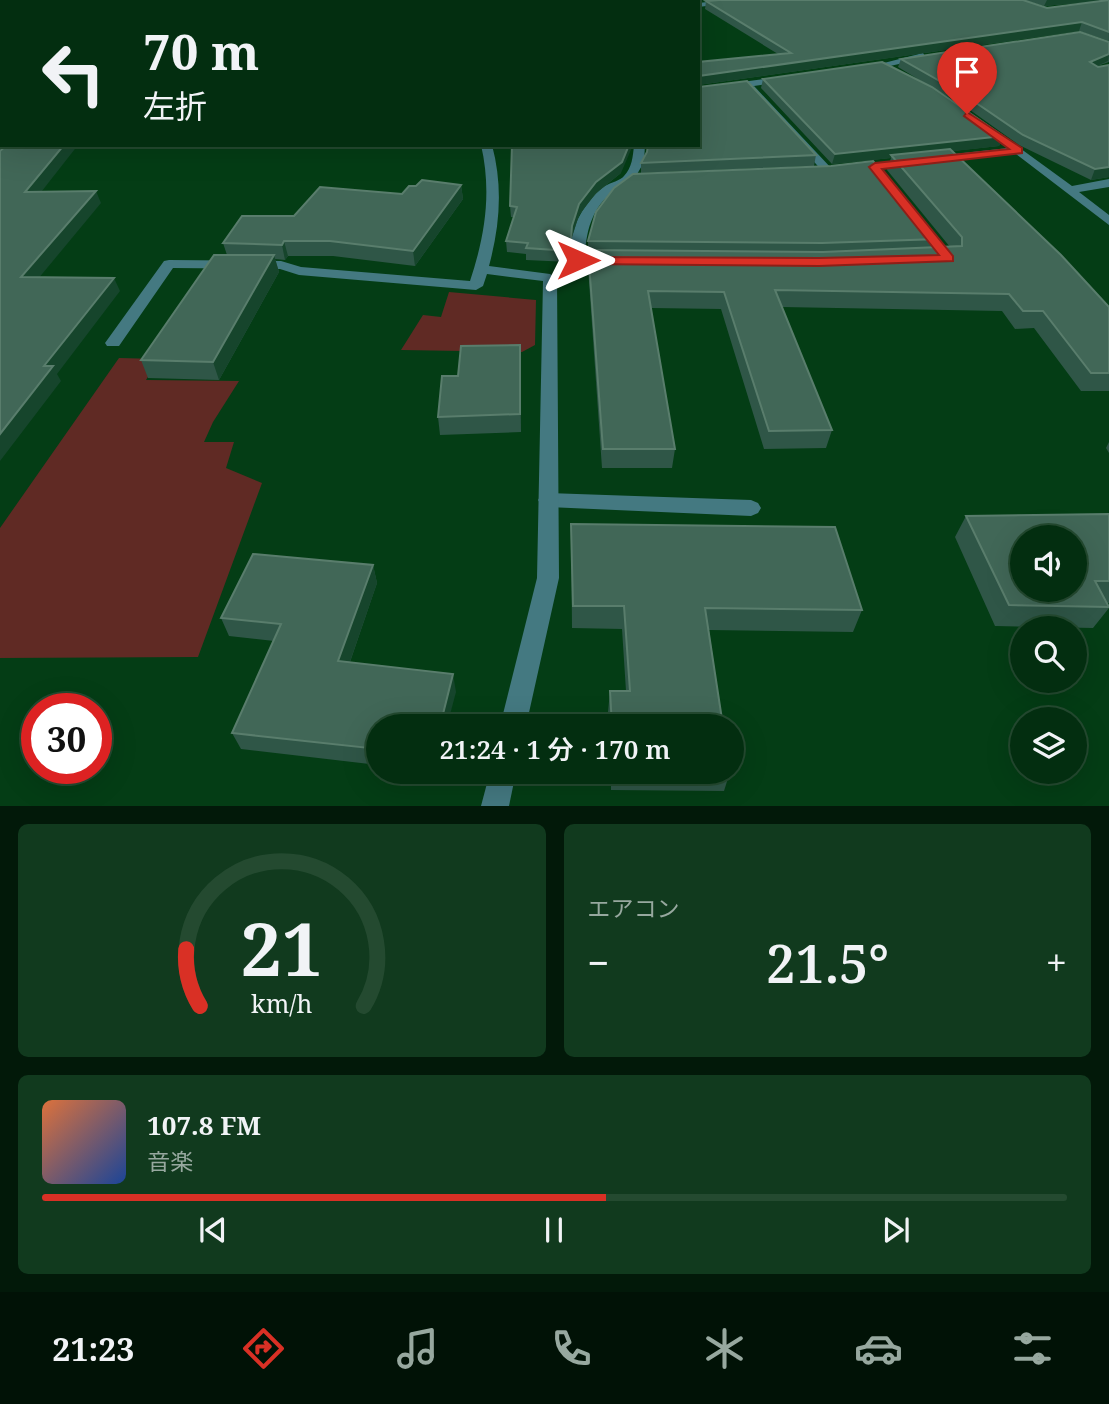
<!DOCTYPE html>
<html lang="ja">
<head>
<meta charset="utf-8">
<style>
	body { margin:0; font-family:"Noto Serif","Noto Sans JP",serif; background:#113a1e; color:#f1f3f6; height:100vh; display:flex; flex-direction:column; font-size:26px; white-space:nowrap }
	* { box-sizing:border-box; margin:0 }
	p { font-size:23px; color:#97a89f }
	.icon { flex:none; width:38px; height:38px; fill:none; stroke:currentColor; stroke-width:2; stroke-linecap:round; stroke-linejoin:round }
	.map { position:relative; height:806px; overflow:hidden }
	.panel { display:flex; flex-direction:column; gap:18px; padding:18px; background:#021909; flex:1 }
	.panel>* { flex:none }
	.guide { position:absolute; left:0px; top:0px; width:700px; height:147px; box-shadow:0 7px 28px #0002,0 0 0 2px #244a30; background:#032e10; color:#f1f3f6; overflow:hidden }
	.tools { position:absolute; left:1010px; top:525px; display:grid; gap:14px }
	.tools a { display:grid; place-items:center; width:77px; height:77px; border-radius:50%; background:#032e10; box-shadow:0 7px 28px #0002,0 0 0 2px #244a30; font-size:35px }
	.speed { position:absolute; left:21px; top:693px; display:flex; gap:14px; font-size:35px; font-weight:700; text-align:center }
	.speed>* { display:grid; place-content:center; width:91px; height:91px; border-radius:50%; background:#032e10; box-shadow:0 7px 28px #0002,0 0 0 2px #244a30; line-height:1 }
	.speed .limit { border:10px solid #d22; background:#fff; color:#111 }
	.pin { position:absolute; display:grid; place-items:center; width:60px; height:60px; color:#fff; margin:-72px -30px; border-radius:50% 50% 50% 0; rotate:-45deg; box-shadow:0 0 7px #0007 }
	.pin .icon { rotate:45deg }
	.me { position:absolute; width:77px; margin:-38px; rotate:90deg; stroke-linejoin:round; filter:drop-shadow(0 0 5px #0008) }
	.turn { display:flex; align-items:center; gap:24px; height:147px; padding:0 28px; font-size:32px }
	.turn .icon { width:91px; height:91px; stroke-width:2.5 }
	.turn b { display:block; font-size:49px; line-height:60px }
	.big { font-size:52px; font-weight:600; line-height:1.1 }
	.panel .widget { flex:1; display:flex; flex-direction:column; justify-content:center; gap:10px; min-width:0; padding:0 24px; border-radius:10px; background:#113a1e }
	.panel .dial { align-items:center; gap:0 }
	.dial svg { height:182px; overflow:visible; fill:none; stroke:#244a30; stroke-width:7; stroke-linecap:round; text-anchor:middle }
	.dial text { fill:#f1f3f6; stroke:none }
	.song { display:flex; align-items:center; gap:21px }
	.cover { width:84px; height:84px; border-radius:10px; background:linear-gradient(135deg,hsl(20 70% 55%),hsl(220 70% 35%)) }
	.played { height:7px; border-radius:4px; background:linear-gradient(90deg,#d93025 55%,#244a30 55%) }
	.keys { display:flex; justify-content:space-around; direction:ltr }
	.heat { display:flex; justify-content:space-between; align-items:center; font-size:38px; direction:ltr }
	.panel .tiles { flex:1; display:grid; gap:18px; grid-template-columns:1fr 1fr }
	.widget:last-child { grid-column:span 2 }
	.trip { position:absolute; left:366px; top:714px; width:378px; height:70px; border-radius:35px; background:#032e10; box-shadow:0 7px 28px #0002,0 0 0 2px #244a30; font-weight:600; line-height:70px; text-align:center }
	.tabs { display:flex; height:112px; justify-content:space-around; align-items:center; background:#011206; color:#97a89f }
	.tabs .icon { width:49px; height:49px }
	.tabs .current { color:#d93025 }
	.tabs b { font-size:32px; color:#f1f3f6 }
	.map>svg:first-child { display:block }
</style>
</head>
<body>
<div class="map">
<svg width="1109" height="806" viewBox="0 0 1109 806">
	<rect width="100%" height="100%" fill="#043d15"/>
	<!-- green -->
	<g fill="#602a24">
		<polygon points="449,292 536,300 535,345 522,352 401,350 423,315 441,317"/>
		<polygon points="119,358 159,359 146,380 239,381 213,422 204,442 234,442 226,468 262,483 198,657 0,658 0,528"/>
	</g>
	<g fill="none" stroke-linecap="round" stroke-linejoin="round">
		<!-- service -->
		<polygon fill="#447981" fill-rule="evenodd" points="548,493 751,500 758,503 761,508 758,513 751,516 548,507 541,505 538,500 541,495"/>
		<!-- minor -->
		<g fill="#447981" fill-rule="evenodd">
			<polygon points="595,0 603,0 605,2 597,2"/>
			<polygon points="728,0 757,0 698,7 698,3"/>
			<polygon points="0,22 2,22 0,28"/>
			<polygon points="923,53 926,58 881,68 876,65"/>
			<polygon points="785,76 788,77 788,81 754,86 832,169 832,173 824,173 751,91 749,89 754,86 698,94 698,88"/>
			<polygon points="1010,141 1072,186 1109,179 1109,187 1079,192 1109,215 1109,225 1016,154 855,171 849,168 855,165 1008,148 1004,144"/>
			<path d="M 481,145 L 492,145 C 503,186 500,225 489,266 L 550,274 L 557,278 L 559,578 L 526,726 L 500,726 L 537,578 L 543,281 L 487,274 L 483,286 L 476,290 L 299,275 L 280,269 L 173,268 L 119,346 L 107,346 L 105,343 L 164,261 L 169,260 L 281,261 L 301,267 L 470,281 C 485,236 492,192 481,145 Z"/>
			<path d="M 634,145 L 645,145 L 644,162 L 636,176 L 641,179 C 635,183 627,184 620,187 C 594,202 586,228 585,256 L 612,257 L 619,261 L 612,265 L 573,263 C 563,237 584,201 605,186 C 611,182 620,181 624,176 C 632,168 633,156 634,145 Z"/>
			<polygon points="490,772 516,772 509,806 481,806"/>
		</g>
		<!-- rail -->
		<polyline stroke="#c1dfc5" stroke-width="2.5" stroke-dasharray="6 6" stroke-linecap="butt" points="621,2 640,0"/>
	</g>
	<!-- wall -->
	<g fill="#2f5647">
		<polygon points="1024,0 1109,0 1109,41 1079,31 698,85 698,62 778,54 705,9 706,1 1047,8 1099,1 1044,6"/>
		<polygon points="1109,42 1109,62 1097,66 1109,177 1091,180 1019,145 963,105 938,91 1003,136 999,146 952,151 1109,307 1109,391 1081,391 1034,328 1015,329 1002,311 782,307 832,430 826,448 764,449 721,309 651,308 675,449 672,468 602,468 588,267 588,241 938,239 935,247 950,247 887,170 891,158 832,164 761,88 763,79 926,84 898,67 901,59"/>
		<polygon points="647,152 816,155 814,166 641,173 641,163"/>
		<polygon points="621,173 596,193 579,215 572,237 570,262 526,260 526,254 507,252 506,241 514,217 511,217 510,206"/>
		<polygon points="461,185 463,199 415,266 333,256 288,256 285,260 275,259 279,272 219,380 148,378 141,360 227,255 223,243 294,216 402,194 416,186"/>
		<polygon points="520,345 521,432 440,435 438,417"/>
		<polygon points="1109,442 1109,453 1106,448"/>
		<polygon points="1109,514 1109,603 1108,603 1109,608 1093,628 995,626 955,537 966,516"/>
		<polygon points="571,524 862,610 853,632 709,630 723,726 609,726 608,712 610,691 626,691 622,629 572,628"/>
		<polygon points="373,565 377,583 350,662 456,692 378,726 378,765 241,749 232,733 274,641 229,636 221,618"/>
		<polygon points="611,772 730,772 724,791 611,790"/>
	</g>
	<!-- shaded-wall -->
	<g fill="#16452c">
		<polygon points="182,0 191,0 190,2 180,2"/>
		<polygon points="1047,0 1099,0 1099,1 1044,6"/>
		<polygon points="0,10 2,10 2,19 0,20"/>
		<polygon points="1082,22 1079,31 698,85 699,76"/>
		<polygon points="1109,54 1108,61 1086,71 1090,62"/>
		<polygon points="2,134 2,145 7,145 0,152 0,135"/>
		<polygon points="1003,136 999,146 894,158 891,155 891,158 832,164 835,154"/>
		<polygon points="64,145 78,145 31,205 25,192"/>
		<polygon points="629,145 633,145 621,173 596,193 579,215 572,237 570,262 572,226 579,204 596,182"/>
		<polygon points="1109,167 1109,177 1091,180 1095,169"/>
		<polygon points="461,185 463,199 415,266 413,251"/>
		<polygon points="96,191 101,203 28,291 21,277"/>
		<polygon points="284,241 288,256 285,260 282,245"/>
		<polygon points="274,255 279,272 219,380 213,362"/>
		<polygon points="114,278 120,291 57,374 61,381 0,461 0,434 44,366"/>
		<polygon points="373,565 377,583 344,679 338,661"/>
		<polygon points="453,674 456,692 447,726 440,726"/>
	</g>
	<!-- building -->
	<g fill="#416757" stroke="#597d6c" stroke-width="2" fill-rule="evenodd">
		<polygon points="0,0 182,0 180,2 2,2 2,10 0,10"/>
		<polygon points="214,0 324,0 324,2 213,2"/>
		<polygon points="410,0 497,0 497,2 411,2"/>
		<polygon points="719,0 1023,0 1047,8 1109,0 1109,32 1082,22 699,76 698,78 698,62 791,53 706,1"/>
		<polygon points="1080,32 1109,42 1109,54 1090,62 1098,67 1109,65 1109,167 1095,169 1023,135 966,96 901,59"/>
		<polygon points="882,62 932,87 1003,136 835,154 763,79"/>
		<polygon points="747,81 816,155 641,163 647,152 648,145 698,145 698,86 699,87"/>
		<polygon points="2,98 2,134 0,135 0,99"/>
		<polygon points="7,145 64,145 25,192 96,191 21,277 114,278 44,366 53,366 0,434 0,151"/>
		<polygon points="512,145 629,145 622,162 596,182 579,204 572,226 570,251 526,248 528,243 506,241 517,207 510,206"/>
		<polygon points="950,149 1061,255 1109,307 1109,373 1091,373 1043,311 1023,311 1009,294 775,290 832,430 769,431 724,292 648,291 675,449 603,449 588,250 823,252 962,246 962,237 891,155"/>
		<polygon points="873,161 938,239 822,243 588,241 596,212 614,188 633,174 831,166"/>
		<polygon points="422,180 461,185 413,251 330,241 284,241 282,245 223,243 242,216 294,216 320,187 402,194 409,186 416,186"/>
		<polygon points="214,255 274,255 213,362 141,360"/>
		<polygon points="520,345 520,414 438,417 442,376 458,376 461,346"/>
		<path d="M 1109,514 L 1109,581 L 1095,581 L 1109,607 L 1009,605 L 966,516 ZM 1022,537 L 1074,537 L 1074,590 L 1022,590 Z"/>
		<polygon points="571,524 835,527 862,610 705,608 723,726 612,726 610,691 630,691 624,606 573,606"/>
		<polygon points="253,554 373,565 338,661 453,674 440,726 378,726 378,749 232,733 281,624 221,618"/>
	</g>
	<!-- route -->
	<polygon fill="#d93025" stroke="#8d1f18" stroke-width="2" points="967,112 1022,148 1022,153 882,169 953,256 953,261 819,266 578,264 571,260 578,257 819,258 939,255 869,167 875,163 1009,149 964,116"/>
</svg>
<div class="tools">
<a><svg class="icon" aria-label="sound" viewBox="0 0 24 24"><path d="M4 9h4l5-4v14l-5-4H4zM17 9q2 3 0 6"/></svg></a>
<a><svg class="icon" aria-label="search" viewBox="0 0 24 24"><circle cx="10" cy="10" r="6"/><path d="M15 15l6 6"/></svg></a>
<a><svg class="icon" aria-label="layers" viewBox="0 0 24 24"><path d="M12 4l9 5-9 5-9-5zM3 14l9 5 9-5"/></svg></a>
</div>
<div class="speed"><div class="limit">30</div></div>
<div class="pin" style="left:967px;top:114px;background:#d93025"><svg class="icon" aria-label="arrive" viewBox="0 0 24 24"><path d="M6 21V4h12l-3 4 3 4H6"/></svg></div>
<svg class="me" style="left:578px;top:260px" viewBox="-20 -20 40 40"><path d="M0-17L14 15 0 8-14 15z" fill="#d93025" stroke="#fff" stroke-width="4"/></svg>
<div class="trip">21:24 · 1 分 · 170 m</div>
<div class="guide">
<div class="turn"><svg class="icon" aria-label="left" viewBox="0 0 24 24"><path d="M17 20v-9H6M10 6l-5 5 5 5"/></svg><div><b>70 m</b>左折</div></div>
</div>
</div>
<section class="panel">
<div class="tiles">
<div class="widget dial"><svg viewBox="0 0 100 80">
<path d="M14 69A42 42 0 1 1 86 69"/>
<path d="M14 69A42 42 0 0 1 8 44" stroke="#d93025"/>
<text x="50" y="56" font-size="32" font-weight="700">21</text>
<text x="50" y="72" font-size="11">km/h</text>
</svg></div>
<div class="widget"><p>エアコン</p>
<div class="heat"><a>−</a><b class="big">21.5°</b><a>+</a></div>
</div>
<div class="widget">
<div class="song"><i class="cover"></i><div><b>107.8 FM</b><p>音楽</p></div></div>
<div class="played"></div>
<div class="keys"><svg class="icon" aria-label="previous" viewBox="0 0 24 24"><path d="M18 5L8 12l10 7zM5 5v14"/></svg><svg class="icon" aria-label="pause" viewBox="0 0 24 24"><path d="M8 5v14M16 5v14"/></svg><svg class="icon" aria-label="next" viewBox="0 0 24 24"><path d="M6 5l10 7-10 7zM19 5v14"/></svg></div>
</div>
</div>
</section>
<nav class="tabs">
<b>21:23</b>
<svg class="icon current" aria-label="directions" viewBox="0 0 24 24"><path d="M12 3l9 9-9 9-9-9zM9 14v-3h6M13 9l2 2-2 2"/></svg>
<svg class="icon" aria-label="music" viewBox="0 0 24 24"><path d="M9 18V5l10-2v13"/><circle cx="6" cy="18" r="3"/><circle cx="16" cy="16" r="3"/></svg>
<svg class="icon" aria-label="phone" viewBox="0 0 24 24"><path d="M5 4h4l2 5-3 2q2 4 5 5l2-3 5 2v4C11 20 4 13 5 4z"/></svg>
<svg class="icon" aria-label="climate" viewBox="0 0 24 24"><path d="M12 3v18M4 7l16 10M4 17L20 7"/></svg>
<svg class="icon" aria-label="car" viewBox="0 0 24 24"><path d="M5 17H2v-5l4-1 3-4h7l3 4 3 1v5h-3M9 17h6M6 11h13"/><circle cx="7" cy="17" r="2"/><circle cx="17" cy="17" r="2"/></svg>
<svg class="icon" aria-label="filters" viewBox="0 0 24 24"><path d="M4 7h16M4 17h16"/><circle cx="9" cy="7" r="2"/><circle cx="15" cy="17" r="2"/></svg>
</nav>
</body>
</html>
